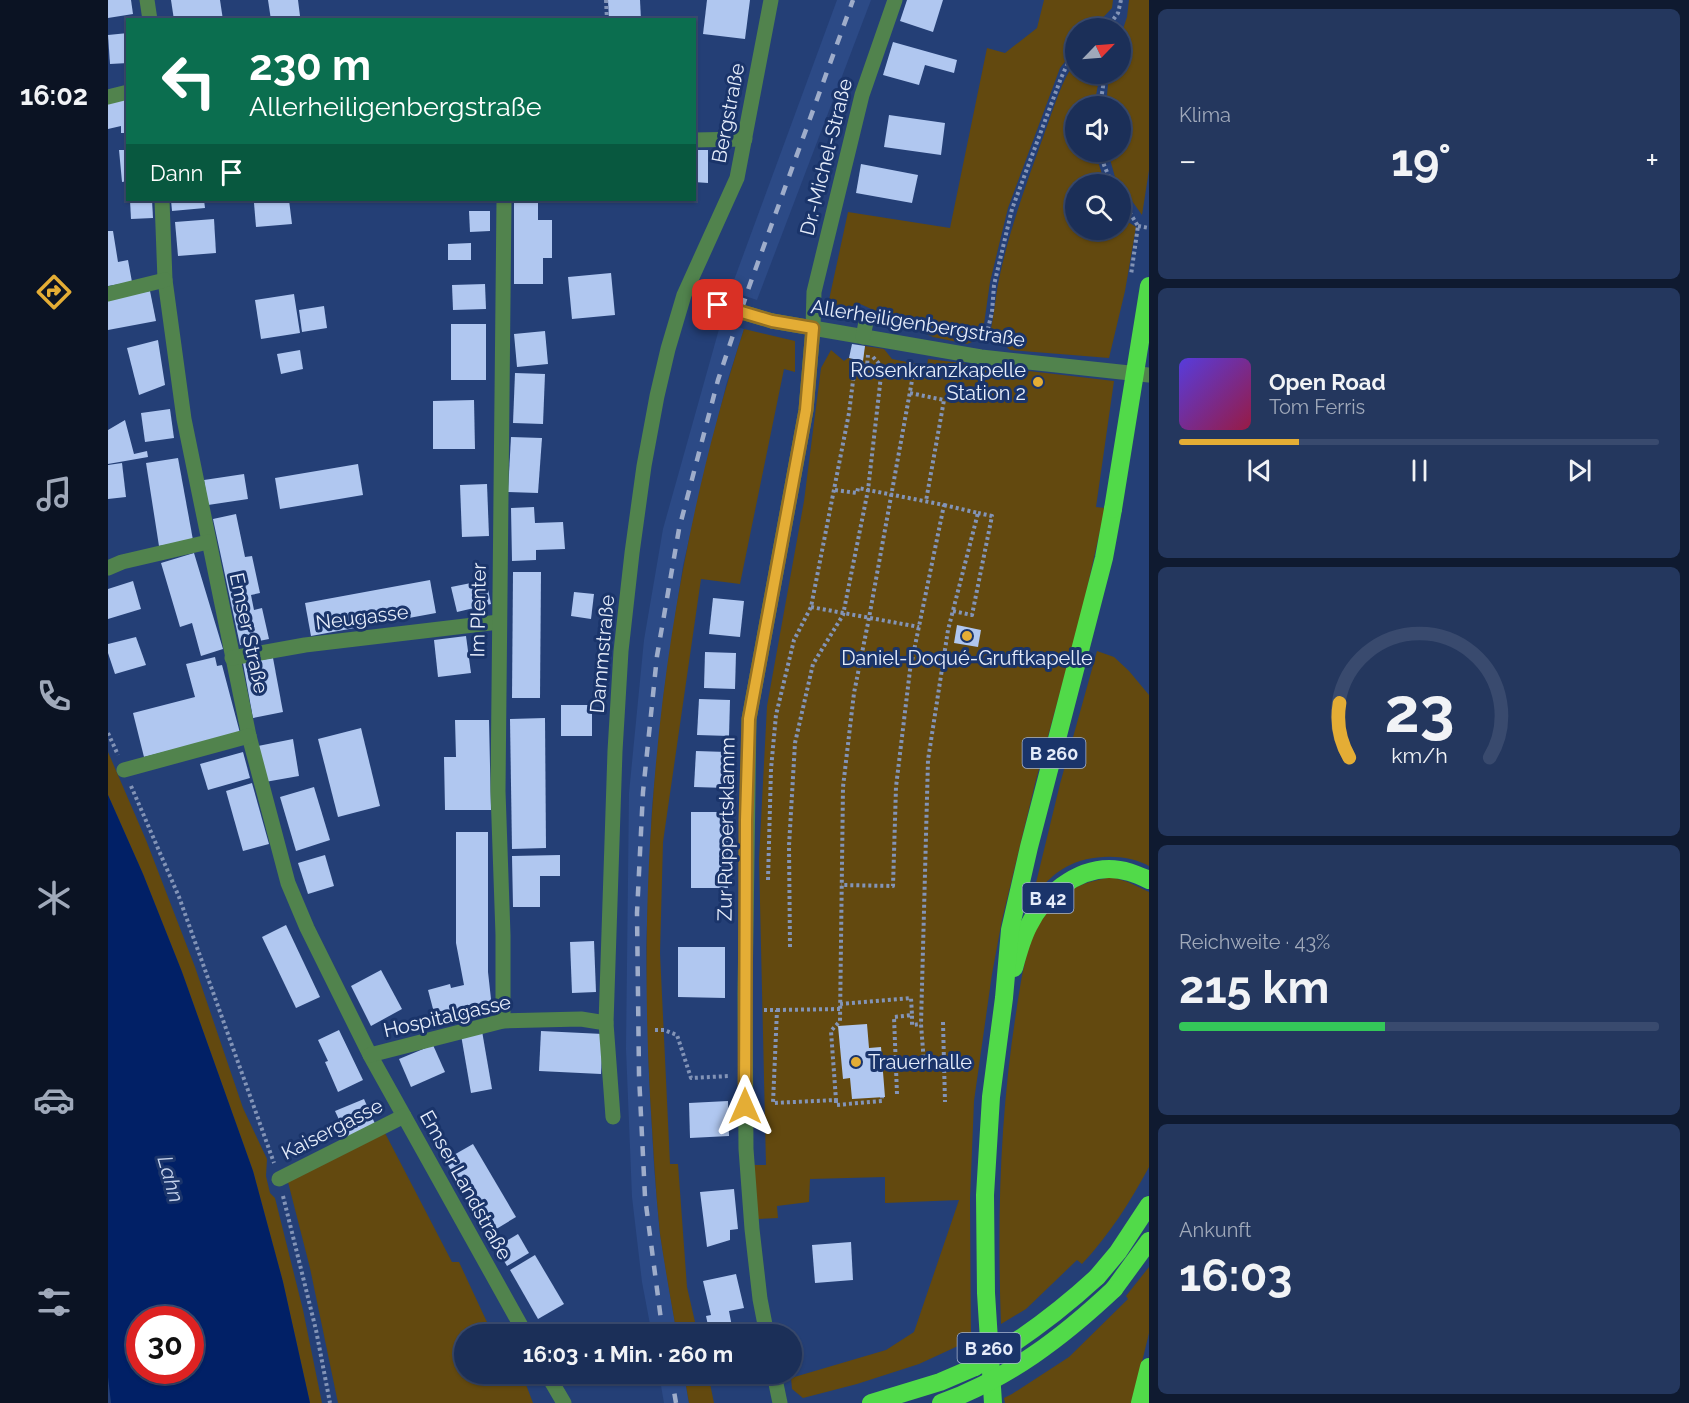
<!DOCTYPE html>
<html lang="de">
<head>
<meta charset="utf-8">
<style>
	body { margin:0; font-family:Raleway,sans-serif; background:#24375e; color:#f1f3f6; height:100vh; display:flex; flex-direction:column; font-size:22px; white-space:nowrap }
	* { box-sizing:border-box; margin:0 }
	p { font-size:20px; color:#a0a9ba }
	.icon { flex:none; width:33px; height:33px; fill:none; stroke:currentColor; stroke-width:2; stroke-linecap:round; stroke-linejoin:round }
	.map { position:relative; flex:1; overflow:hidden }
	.drawer { display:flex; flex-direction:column; gap:9px; padding:9px; background:#0f1a30; width:540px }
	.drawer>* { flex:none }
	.banner { position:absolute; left:18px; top:18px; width:570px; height:183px; border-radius:0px; box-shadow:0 2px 4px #0004,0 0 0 2px #394a6e; background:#0b6e4f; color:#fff; overflow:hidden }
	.needle { width:39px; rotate:65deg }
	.tools { position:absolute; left:957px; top:18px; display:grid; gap:12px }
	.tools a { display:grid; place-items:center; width:66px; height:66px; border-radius:50%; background:#1b2f58; box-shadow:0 2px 4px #0004,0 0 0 2px #394a6e; font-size:30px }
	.speed { position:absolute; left:18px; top:1306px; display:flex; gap:12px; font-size:30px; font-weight:700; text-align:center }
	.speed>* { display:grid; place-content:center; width:78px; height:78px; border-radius:50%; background:#1b2f58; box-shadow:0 2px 4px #0004,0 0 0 2px #394a6e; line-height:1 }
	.speed .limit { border:9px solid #d22; background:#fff; color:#111 }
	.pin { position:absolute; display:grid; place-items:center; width:51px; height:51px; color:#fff; margin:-26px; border-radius:12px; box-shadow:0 3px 9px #0006 }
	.me { position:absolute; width:66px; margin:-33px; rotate:0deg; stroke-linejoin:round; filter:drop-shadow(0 0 4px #0008) }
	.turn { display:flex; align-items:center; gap:21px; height:126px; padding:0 24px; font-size:27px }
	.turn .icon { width:78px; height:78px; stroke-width:2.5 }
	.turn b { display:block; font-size:42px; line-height:51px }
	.then { display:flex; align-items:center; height:57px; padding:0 24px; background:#0003; gap:12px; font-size:22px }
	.big { font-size:45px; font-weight:700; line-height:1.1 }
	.drawer .widget { flex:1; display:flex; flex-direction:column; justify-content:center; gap:9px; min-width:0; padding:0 21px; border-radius:9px; background:#24375e }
	.drawer .dial { align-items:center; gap:0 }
	.dial svg { height:156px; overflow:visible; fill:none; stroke:#394a6e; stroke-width:7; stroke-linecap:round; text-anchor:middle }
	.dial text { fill:#f1f3f6; stroke:none }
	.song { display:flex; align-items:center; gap:18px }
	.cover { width:72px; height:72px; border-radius:9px; background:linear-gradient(135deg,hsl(250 70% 55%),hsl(340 70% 35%)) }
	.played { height:6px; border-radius:3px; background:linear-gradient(90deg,#e4ad35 25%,#394a6e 25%) }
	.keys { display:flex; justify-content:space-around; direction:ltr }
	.heat { display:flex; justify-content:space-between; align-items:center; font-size:33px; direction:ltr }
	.charge { height:9px; border-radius:4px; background:linear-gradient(90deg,#34c759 43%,#394a6e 0) }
	.trip { position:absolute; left:346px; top:1324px; width:348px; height:60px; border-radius:30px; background:#1b2f58; box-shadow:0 2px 4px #0004,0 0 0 2px #394a6e; font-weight:700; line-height:60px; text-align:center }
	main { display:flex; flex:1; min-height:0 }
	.tabs { display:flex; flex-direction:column; width:108px; justify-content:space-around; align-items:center; background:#0b1323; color:#a0a9ba }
	.tabs .icon { width:42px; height:42px }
	.tabs .active { color:#e4ad35 }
	.tabs b { font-size:27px; color:#f1f3f6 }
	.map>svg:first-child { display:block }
</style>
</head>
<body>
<main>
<nav class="tabs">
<b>16:02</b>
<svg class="icon active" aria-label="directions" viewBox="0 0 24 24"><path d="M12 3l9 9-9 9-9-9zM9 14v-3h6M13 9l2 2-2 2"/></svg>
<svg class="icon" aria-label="music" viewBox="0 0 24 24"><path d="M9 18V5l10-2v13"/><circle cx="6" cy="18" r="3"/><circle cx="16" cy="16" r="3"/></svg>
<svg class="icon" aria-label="phone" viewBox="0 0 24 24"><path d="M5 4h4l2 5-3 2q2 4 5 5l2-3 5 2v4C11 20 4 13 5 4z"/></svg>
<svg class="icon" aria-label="climate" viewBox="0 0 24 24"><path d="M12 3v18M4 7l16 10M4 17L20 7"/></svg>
<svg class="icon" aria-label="car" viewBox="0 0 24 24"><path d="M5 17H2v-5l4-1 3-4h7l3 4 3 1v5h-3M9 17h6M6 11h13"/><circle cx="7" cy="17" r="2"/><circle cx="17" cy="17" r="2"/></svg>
<svg class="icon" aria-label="filters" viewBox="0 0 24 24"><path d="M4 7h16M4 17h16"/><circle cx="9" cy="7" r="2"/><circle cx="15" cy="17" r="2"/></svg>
</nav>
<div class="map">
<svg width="1041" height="1403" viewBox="0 0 1041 1403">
	<rect width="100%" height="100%" fill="#243f76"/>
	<!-- built -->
	<g fill="#2c4a86">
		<polygon points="729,0 763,0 649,300 622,291"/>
		<polygon points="613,322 636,329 618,385 575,565 556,692 544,807 538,948 541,1073 546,1167 552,1234 569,1335 544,1335 534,1282 524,1197 518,1049 521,793 536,640 555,529"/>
		<polygon points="551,1374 576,1374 581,1403 556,1403"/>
	</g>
	<!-- green -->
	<g fill="#63490f">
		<polygon points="936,0 1005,0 1004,8 985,28 968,28 967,49 952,68 900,208 882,282 874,338 859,344 825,337 750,303 743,310 738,309 738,314 727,311 721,300 740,212 842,228 879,48 897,53 929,28"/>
		<polygon points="1021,0 1041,0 1041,170 1034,215 1007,177 1000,152 1012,152 1012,106 998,106 1001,74 1012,74 1013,35 1019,17"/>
		<path d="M 967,62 L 968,74 L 992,74 L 986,106 L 968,106 L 968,152 L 987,152 L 997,184 L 968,184 L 968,230 L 1012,230 L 1013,210 L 1020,222 L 1028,227 L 1017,291 L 1001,358 L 902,350 L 892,341 L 881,338 C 886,318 887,299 891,279 C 902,227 920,179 938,129 C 946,107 954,80 967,62 Z"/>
		<path d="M 636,329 L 687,341 L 687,372 L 676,369 L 632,584 L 593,579 L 555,842 L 552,953 L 562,1164 L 570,1164 L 579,1287 L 590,1335 L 569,1335 C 563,1301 557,1268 552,1234 C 547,1188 545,1142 542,1096 C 528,838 556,576 636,329 Z"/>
		<polygon points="757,346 776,349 784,359 819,366 820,359 1006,381 988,507 997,508 973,616 928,780 894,920 884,974 866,1101 862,1199 863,1340 811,1364 749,1384 695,1398 684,1389 683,1378 778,1350 806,1332 851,1200 777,1203 777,1177 702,1179 701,1202 669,1206 670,1218 649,1219 646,1165 658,1165 651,859 659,706 696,501 713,368 723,350 736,361 740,358 754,361"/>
		<path d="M 989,651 L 1006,657 L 1021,671 L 1041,695 L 1041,866 C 1018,853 981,854 958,867 C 947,873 938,882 930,891 L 926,891 L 952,784 Z"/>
		<polygon points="0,752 38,840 87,967 135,1108 159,1159 158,1176 162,1193 167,1198 195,1310 214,1403 202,1403 175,1282 145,1171 74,972 35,874 0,795"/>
		<path d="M 1003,877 L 1020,882 L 1041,892 L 1041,1167 C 1022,1202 1002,1234 974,1264 L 969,1260 L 918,1309 L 893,1324 C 889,1220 892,1116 908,1013 C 914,977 918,934 943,906 C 960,887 979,882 1003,877 Z"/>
		<polygon points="277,1133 344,1262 351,1262 385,1335 357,1335 357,1374 414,1374 425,1403 230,1403 202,1268 180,1182"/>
		<polygon points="1041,1267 1041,1333 1024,1403 897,1403 896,1398 904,1394 961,1357 1020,1299 1018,1296"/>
		<polygon points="576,1374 600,1374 606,1403 581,1403"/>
	</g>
	<!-- water -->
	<path fill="#012066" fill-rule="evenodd" d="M 0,795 L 35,874 L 74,972 L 145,1171 L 175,1282 L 202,1403 L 3,1403 L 0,1377 ZM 32,1320 L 82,1320 L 82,1371 L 32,1371 Z"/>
	<!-- building -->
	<g fill="#b0c7f0">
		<polygon points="0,0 23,0 25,14 0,18"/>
		<polygon points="63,0 112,0 115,20 66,20"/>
		<polygon points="160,0 190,0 192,16 163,20"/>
		<polygon points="500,0 532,0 533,20 501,20"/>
		<polygon points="599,0 642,0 637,39 595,34"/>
		<polygon points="799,0 835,0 825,32 792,21"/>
		<polygon points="20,33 20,63 2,64 0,35"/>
		<polygon points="785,42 849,60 846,73 817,65 811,85 775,75"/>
		<polygon points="20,96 20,133 13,133 13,126 0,129 0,99"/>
		<polygon points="781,115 837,123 833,155 776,147"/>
		<polygon points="11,150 20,150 20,181 14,182"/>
		<polygon points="586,150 600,150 600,183 586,182"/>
		<polygon points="753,164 810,175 804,203 748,193"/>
		<polygon points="22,200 44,200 45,218 23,219"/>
		<polygon points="63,200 96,200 97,208 64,211"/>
		<polygon points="181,200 184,224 148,227 146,203"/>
		<polygon points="406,200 430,200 430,220 444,220 444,258 435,258 435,284 406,284"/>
		<polygon points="361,211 382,211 382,231 362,232"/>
		<polygon points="106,219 108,253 70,256 67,222"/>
		<polygon points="0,231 5,231 10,262 20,260 24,282 0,286"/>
		<polygon points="363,243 363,260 340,260 340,244"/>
		<polygon points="503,273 507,315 464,319 460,277"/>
		<polygon points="377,284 378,309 345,310 344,285"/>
		<polygon points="42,291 48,321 0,330 0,299"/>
		<polygon points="186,294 192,333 153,339 147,300"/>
		<polygon points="216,306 219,328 194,332 191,310"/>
		<rect x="343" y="324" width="35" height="56"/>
		<polygon points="437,331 440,364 409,367 406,334"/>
		<polygon points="50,340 57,385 31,395 19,348"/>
		<polygon points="744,344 757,346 755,361 741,358"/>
		<polygon points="192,350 195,369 173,374 169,354"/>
		<polygon points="407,373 437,374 435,424 405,423"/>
		<polygon points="366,400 367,449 325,449 325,401"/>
		<polygon points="62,409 66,438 37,442 33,413"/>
		<polygon points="17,420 26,454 39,451 40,457 0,464 0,430"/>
		<polygon points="403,437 434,438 430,493 400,492"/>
		<polygon points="70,458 85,540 51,546 38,463"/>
		<polygon points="14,463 18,497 0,499 0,465"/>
		<polygon points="250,464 255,495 172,509 167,478"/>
		<polygon points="136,474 140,499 100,505 96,480"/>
		<polygon points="379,484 381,536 354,537 352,485"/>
		<polygon points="426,507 427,523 455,522 457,549 428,550 428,560 404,561 403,508"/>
		<polygon points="128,514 137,557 144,556 152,593 143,595 146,610 154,608 161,639 132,645 105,519"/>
		<polygon points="86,553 115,649 93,656 84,623 72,627 53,563"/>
		<polygon points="405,572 433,572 432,698 404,698"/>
		<polygon points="322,580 328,613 203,636 197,603"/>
		<polygon points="378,580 383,604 349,612 343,587"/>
		<polygon points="25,581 33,609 0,619 0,589"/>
		<polygon points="466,592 486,594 483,619 463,616"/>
		<polygon points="605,598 636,601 632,637 601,634"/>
		<polygon points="849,625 873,630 870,647 846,643"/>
		<polygon points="358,636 363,673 330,677 326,640"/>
		<polygon points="28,637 38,665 7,674 0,653 0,644"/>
		<polygon points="597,652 628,653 627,689 596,688"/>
		<polygon points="107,657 109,666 114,665 132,733 36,757 25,713 87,697 78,664"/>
		<polygon points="165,658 175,712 145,718 135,663"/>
		<polygon points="591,699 622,700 621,736 589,735"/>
		<rect x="453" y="705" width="31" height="31"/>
		<polygon points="437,718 438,848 404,849 402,719"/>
		<polygon points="347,720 381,720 383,810 337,810 336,757 348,757"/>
		<polygon points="253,728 272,806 230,817 210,739"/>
		<polygon points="185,739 191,776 157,782 150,746"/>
		<polygon points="588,751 619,752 618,788 586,787"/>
		<polygon points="135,752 142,778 100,790 92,764"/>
		<polygon points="144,783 161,844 135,851 118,791"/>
		<polygon points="206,787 222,840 188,851 172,797"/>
		<polygon points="583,812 619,812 620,888 583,888"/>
		<polygon points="348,832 380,832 380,972 384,1008 329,1024 320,990 342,984 343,988 356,985 348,943"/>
		<polygon points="217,855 226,886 200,894 190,863"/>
		<polygon points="452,855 452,876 432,876 432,907 405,907 404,856"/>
		<polygon points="178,925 212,997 188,1008 154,937"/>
		<polygon points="486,941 488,992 464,993 462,942"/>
		<polygon points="570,947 617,947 617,998 570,997"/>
		<polygon points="273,970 294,1009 263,1026 243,986"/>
		<polygon points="759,1024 761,1048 773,1047 777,1097 744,1099 742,1078 735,1079 730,1026"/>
		<polygon points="231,1030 255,1080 230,1092 217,1062 220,1061 210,1040"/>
		<polygon points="374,1031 384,1089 363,1093 353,1035"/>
		<polygon points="433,1031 495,1034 493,1074 431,1071"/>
		<polygon points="325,1045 337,1072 303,1087 291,1059"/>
		<polygon points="256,1099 268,1126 240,1139 227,1111"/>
		<polygon points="620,1101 621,1136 582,1138 581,1103"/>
		<polygon points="365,1144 408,1217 380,1234 337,1160"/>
		<polygon points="626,1189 630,1229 622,1230 622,1240 599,1247 592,1192"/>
		<polygon points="410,1234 421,1253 399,1266 388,1247"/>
		<polygon points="743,1242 745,1280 707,1283 704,1245"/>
		<polygon points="427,1255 456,1304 430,1319 402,1270"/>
		<polygon points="628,1274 636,1308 621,1311 625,1332 602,1335 598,1316 603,1315 595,1281"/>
	</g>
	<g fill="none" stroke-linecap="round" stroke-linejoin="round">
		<!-- path -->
		<g stroke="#8394b7" stroke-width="4" stroke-dasharray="3 3" stroke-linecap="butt">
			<polyline points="498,0 499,20"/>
			<polyline points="1002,24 1010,13 1013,0"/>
			<polyline points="992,28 997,24 1002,24 1003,28"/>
			<polyline points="992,106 997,74"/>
			<polyline points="993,152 996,165 1004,184"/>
			<polyline points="1012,197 1030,226 1023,275"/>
			<polyline points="1030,226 1041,228"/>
			<polyline points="877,341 884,312 886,285 904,209 953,78 959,65 968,56"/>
			<polyline points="765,357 774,367 805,375"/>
			<polyline points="802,393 836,400 818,501"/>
			<polyline points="727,490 749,493 750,488 836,505 802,670 788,787 785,886 733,885"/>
			<polyline points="836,505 870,513 840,630 820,760 813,1024 816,1063 837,1063"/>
			<polyline points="703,607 811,627"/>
			<polyline points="845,611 864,615 884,516 870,513"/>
			<polyline points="0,733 10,755"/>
			<polyline points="23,786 71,897 166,1163"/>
			<polyline points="660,880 663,769 668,715 686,640 703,607 741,413 747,365 759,366 760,355"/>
			<polyline points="682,947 681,846 687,743 705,664 735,615 760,490 774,367"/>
			<polyline points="732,1004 803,998 804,1015"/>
			<polyline points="656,1010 669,1010 665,1103 728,1100 723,1031 732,1021 735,787 746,693 761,618 807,364"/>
			<polyline points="669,1010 732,1009"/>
			<polyline points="835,1022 837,1102"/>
			<polyline points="547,1030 556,1030 569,1035 583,1078 621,1076"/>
			<polyline points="789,1094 786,1017 804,1015 804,1025 813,1024"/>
			<polyline points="728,1100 728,1105 774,1101 774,1097"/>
			<polyline points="175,1196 208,1330 222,1403"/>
		</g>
		<!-- minor -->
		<g stroke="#51834d" stroke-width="15">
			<polyline points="39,0 42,20"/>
			<polyline points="0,97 20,92"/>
			<polyline points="586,140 637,139"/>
			<polyline points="54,200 57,280 76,419 141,736 180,883 199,928 262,1055 418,1335"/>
			<polyline points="0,294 57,280"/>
			<polyline points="664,321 873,357 1041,375"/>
			<polyline points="755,337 758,322"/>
			<polyline points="0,568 14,562 100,542"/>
			<polyline points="124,658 197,645 391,622"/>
			<polyline points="16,770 141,736"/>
			<polyline points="395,1021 395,935 390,791 396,200"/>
			<polyline points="262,1055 395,1021 473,1019 498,1023"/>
			<polyline points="505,1117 498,1023 507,751 513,651 524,553 536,466 549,396 560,349 576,295 629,178 663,0"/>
			<polyline points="171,1179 296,1116"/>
			<polyline points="659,1335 652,1299 644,1229 638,1149 637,993 641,719 698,410 705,328 706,292 754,95 787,0"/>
			<polyline points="439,1374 456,1403"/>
			<polyline points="666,1374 672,1403"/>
		</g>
		<!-- highway -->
		<g stroke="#51da49" stroke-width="18">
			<path d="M 906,968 C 910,953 914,938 921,925 C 935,896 968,869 1001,869 C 1016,869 1028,874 1041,880"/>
			<polyline points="989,1277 1010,1252 1041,1205"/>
			<polyline points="1006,1289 1041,1241"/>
			<polyline points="763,1403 832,1382 867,1367"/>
			<polyline points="885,1403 878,1293 877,1195 883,1097 896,998 902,930 921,847 996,558 1005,509"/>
			<polyline points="1032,1403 1041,1367"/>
		</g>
		<!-- rail -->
		<g stroke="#9fadca" stroke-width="4.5" stroke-dasharray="10 10" stroke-linecap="butt">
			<polyline points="555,1335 537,1197 531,1075 529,913 535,792 549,656 571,529 610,380 641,287 745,0"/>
			<polyline points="563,1374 568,1403"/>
		</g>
		<!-- minor-bridge -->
		<polyline stroke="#51834d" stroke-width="15" points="593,300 664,321"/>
		<!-- highway-bridge -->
		<g stroke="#51da49" stroke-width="18">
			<polyline points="1005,509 1041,286"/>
			<path d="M 867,1367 C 912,1341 951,1312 989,1277"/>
			<path d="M 833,1403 C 900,1379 955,1337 1006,1289"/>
		</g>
	</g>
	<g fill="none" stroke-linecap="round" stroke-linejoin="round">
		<defs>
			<polyline id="route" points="610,305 664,321 705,328 698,410 641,719 638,820 637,1106"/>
		</defs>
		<!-- route casing -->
		<use href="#route" stroke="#947022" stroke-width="15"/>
		<!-- route -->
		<use href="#route" stroke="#e4ad35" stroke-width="10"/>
	</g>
	<!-- markers -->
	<g fill="#e4ad35" stroke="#1a346a" stroke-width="2">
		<circle cx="930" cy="382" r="6"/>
		<circle cx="859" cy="636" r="6"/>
		<circle cx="748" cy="1062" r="6"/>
	</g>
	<g text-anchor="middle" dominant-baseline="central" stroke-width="6" stroke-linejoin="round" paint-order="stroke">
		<!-- shield labels -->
		<g fill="#1a346a" stroke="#a8b5cf" stroke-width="1.5">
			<rect x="914.5" y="738" width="63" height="30" rx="4.5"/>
			<rect x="914.5" y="883" width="51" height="30" rx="4.5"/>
			<rect x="849.5" y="1333" width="63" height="30" rx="4.5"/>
		</g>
		<g font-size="18" font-weight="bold" fill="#e5ecfa">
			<text x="946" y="753">B 260</text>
			<text x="940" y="898">B 42</text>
			<text x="881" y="1348">B 260</text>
		</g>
		<!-- street labels -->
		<g font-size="20" fill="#e5ecfa" stroke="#1a346a">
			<text transform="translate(620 113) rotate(-79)">Bergstraße</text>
			<text transform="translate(718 157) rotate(-76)">Dr.-Michel-Straße</text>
			<text transform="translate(810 323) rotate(9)">Allerheiligenbergstraße</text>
			<text transform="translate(370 610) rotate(-89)">Im Plenter</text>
			<text transform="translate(254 617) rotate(-7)">Neugasse</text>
			<text transform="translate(141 633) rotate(78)">Emser Straße</text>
			<text transform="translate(494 654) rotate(-85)">Dammstraße</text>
			<text transform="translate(618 829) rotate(-89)">Zur Ruppertsklamm</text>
			<text transform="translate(339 1016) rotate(-13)">Hospitalgasse</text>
			<text transform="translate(224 1129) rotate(-27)">Kaisergasse</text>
			<text transform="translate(358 1185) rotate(61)">Emser Landstraße</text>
		</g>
		<!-- poi labels -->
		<g font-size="20" fill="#e5ecfa" stroke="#1a346a" text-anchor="end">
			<text x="918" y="370">Rosenkranzkapelle<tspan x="918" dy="23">Station 2</tspan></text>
			<text x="859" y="658" text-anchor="middle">Daniel-Doqué-Gruftkapelle</text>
			<text x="760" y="1062" text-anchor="start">Trauerhalle</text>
		</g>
		<!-- water labels -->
		<g font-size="21" font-style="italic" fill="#c5d2eb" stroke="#1a346a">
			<text transform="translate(63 1179) rotate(74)">Lahn</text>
		</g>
	</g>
</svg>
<div class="tools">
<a><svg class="needle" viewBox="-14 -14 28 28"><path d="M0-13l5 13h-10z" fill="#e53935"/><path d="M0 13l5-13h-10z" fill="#a0a9ba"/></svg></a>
<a><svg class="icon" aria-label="sound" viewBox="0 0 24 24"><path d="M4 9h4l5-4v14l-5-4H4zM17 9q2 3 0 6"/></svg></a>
<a><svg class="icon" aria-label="search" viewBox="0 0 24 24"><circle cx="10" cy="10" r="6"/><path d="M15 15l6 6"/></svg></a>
</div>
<div class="speed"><div class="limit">30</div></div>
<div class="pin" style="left:610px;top:305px;background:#d93025"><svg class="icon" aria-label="arrive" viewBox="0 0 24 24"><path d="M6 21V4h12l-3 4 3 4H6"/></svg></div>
<svg class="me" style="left:637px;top:1106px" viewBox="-20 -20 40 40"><path d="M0-17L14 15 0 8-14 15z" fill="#e4ad35" stroke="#fff" stroke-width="4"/></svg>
<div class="trip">16:03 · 1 Min. · 260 m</div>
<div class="banner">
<div class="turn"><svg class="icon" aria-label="left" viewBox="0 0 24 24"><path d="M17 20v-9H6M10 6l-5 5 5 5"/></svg><div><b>230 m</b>Allerheiligenbergstraße</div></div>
<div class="then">Dann<svg class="icon" aria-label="arrive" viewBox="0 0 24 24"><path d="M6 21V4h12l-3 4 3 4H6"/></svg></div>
</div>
</div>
<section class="drawer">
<div class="widget"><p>Klima</p>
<div class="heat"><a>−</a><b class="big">19°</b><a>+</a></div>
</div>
<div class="widget">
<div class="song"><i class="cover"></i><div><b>Open Road</b><p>Tom Ferris</p></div></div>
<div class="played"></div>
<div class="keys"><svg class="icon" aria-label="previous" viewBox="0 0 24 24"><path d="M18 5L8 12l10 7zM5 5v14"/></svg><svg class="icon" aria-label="pause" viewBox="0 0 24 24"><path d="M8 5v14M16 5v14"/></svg><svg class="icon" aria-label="next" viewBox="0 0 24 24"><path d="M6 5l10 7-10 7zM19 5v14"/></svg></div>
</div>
<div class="widget dial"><svg viewBox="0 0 100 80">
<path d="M14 69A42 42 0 1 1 86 69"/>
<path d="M14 69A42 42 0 0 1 9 41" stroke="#e4ad35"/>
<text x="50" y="56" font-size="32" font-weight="700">23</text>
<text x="50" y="72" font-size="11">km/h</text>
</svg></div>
<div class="widget"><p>Reichweite · 43%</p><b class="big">215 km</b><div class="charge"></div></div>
<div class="widget"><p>Ankunft</p><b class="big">16:03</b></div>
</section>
</main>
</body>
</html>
